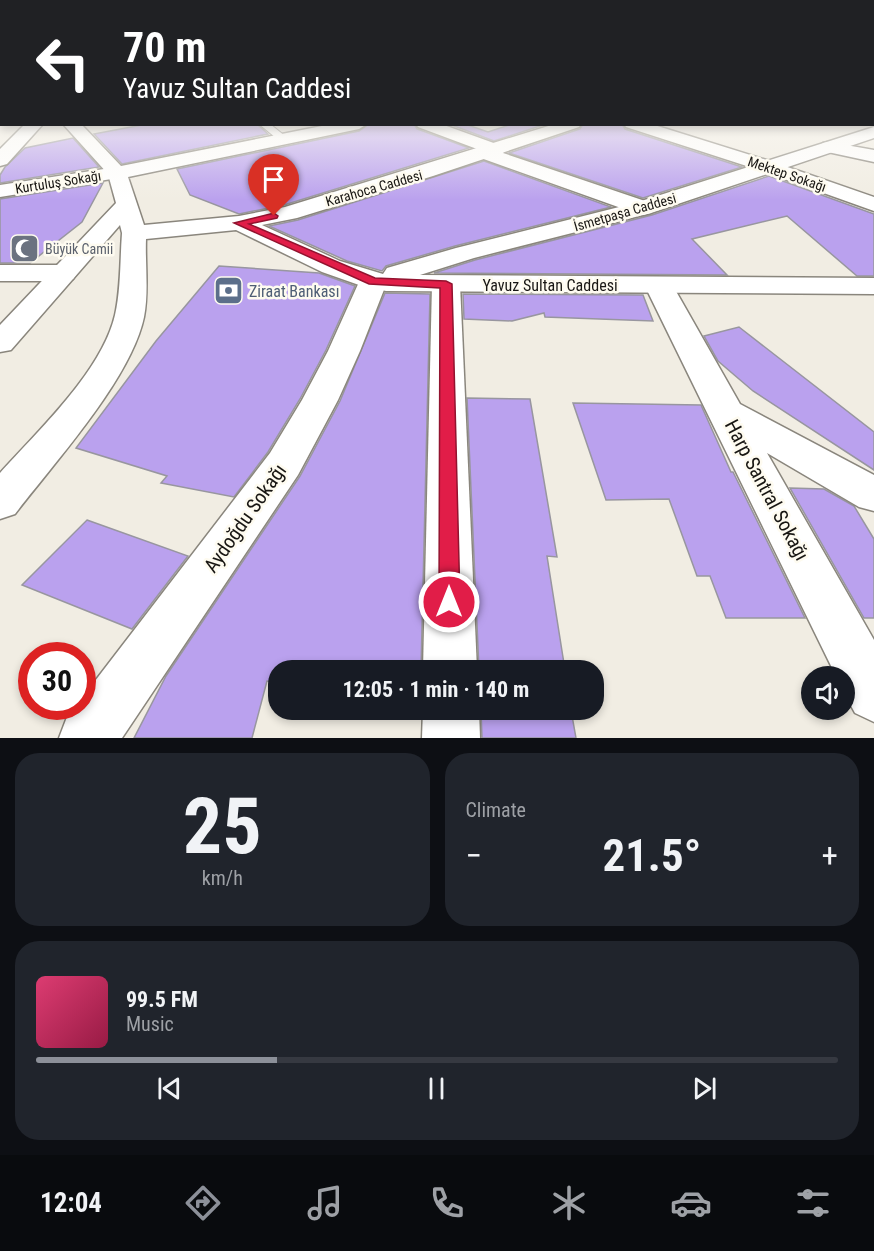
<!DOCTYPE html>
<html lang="en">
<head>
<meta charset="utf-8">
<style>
	body { margin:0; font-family:"Roboto Condensed",sans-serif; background:#20242c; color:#f1f3f6; height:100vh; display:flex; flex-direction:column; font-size:22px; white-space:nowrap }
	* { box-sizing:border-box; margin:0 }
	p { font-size:20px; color:#9ea1a6 }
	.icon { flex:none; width:33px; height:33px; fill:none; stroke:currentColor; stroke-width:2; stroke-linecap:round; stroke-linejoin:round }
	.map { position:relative; height:738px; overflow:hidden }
	.drawer { display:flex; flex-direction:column; gap:15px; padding:15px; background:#0d0f14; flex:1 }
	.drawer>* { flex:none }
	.banner { position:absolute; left:0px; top:0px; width:874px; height:126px; box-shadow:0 3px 9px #0003; background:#202124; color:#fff; overflow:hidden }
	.fabs { position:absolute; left:801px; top:666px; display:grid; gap:12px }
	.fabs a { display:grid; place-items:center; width:54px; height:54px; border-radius:50%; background:#171b24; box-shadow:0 3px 9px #0003; font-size:30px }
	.speed { position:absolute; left:18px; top:642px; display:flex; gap:12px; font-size:30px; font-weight:700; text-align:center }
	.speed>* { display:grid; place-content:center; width:78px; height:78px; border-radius:50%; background:#171b24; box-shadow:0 3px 9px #0003; line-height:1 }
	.speed .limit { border:9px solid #d22; background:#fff; color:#111 }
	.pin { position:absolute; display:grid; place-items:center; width:51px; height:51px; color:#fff; margin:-62px -26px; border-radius:50% 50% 50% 0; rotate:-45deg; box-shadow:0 0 6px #0007 }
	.pin .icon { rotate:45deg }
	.me { position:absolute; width:66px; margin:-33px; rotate:0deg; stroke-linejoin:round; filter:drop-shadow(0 0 4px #0008) }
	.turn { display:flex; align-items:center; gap:21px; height:126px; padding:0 24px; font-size:27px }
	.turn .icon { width:78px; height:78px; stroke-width:2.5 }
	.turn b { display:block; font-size:42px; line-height:51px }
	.big { font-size:45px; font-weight:700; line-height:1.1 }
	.drawer .widget { flex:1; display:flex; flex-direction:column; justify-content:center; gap:9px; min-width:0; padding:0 21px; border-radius:24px; background:#20242c }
	.drawer .dial { align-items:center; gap:0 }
	.dial b { font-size:78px; line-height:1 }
	.song { display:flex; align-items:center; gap:18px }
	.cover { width:72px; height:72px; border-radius:9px; background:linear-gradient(135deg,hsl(340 70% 55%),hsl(340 70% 35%)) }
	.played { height:6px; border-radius:3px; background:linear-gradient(90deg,#8c9099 30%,#363941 30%) }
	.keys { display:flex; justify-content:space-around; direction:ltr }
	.heat { display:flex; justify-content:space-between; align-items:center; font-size:33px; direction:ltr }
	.drawer .tiles { flex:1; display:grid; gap:15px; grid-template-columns:1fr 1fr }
	.widget:last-child { grid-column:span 2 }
	.trip { position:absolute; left:268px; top:660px; width:336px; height:60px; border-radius:24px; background:#171b24; box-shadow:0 3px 9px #0003; font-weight:700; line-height:60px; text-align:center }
	.dock { display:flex; height:96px; justify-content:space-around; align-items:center; background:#090b0e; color:#9ea1a6 }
	.dock .icon { width:42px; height:42px }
	.dock .active { color:#8c9099 }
	.dock b { font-size:27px; color:#f1f3f6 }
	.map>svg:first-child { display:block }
</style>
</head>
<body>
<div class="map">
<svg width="874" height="738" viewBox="0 0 874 738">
	<rect width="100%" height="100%" fill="#f1ede3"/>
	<!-- building -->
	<g fill="#baa1ee" stroke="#98969f" stroke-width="1.5">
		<polygon points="147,124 257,124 268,134 122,164 94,134"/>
		<polygon points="369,124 414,124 417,129 469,148 284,205 239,214 190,195 177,169 359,131"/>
		<polygon points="449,124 465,124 488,132 512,124 546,124 494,141"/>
		<polygon points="583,124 622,124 625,129 742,167 643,198 509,153 580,129"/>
		<polygon points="73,138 99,167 0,183 0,175 5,167 25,148"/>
		<polygon points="484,161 611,207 455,246 386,266 382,271 347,261 269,226 298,220"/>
		<polygon points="769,176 874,214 874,276 857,276 787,216 692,239 727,275 434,273 475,260 652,215"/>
		<polygon points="103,183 82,222 30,263 0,263 0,199"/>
		<polygon points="219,266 319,273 355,286 326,350 300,399 268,452 234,497 161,483 167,476 76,448 156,341"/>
		<polygon points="385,293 430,294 421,670 279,670 279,682 267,681 252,738 134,738 166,676 300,476 340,401"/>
		<polygon points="463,294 643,295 653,321 545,317 544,313 512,321 464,319"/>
		<polygon points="739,327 874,432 874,470 753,391 718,361 704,336"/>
		<polygon points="467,398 530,399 557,557 547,556 565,670 479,670"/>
		<polygon points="573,403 701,405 731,472 733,472 805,618 726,618 710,576 697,576 669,499 606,500"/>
		<polygon points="790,488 824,489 854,506 874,539 874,618 864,618"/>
		<polygon points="87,520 188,556 132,629 22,585"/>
		<polygon points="481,710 571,710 576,738 482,738"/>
	</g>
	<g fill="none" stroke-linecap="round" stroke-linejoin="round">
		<defs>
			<polygon id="service" points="259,124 270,124 290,140 281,142"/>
			<g id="minor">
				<polygon points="25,124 43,124 7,164 0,166 0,149"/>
				<polygon points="416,124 441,124 502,146 505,150 503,153 651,203 654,208 651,213 643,215 635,213 478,157 475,153 477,149 418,127"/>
				<polygon points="624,124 651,124 773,162 874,197 874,211 759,170 626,127"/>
				<polygon points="829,142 874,150 874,162 823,151 820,147 823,143"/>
				<polygon points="117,167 124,169 127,173 124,177 0,197 0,185"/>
				<polygon points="0,265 64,265 73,267 77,273 73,279 64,281 0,281"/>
				<polygon points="373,274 383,276 387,282 360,351 338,400 298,475 122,738 59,738 67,717 76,706 82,706 82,698 270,453 302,400 328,351 359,282 363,276"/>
				<polygon points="446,276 456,278 460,284 477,670 423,670 432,284 436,278"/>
				<polygon points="659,278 669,280 673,286 740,404 874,475 874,511 859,507 767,453 874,640 874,722 855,713 844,693 844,676 836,676 645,286 649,280"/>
				<polygon points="423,710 479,710 480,738 422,738"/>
			</g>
			<path id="tertiary" d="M 63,124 L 81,124 L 121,166 L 332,124 L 367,124 L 359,129 L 128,177 L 144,225 L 239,216 L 285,207 L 555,124 L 581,124 L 579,127 L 433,176 L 297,218 L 262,225 L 340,261 L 383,274 L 387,268 L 456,248 L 635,203 L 874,127 L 874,138 L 651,213 L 474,258 L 420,275 L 874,278 L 874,294 L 386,291 L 359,285 L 322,272 L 236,230 L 146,239 C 145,264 149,292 144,317 C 131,379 55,462 15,514 L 0,519 L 0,473 C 38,431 102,371 115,315 C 121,289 120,260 122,233 L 120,225 L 11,350 L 0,352 L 0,325 L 116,203 L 108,174 Z"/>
		</defs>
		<!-- service casing -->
		<use href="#service" stroke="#8a867d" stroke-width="2"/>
		<!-- minor casing -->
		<use href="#minor" stroke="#8a867d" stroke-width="3"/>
		<!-- tertiary casing -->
		<use href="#tertiary" stroke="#8a867d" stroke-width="3"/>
		<!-- service -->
		<use href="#service" fill="#fff" fill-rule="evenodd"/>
		<!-- minor -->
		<use href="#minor" fill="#fff" fill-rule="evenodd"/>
		<!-- tertiary -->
		<use href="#tertiary" fill="#fff" fill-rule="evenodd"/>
	</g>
	<!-- sky -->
	<linearGradient id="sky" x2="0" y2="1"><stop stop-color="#76b4ea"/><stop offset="0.48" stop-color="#f9f7f2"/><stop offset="1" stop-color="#f9f7f2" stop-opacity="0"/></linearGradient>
	<rect width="874" height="200" fill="url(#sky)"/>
	<!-- route -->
	<polygon fill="#e11d48" stroke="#92132f" stroke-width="1.5" points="274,213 278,216 277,218 249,224 375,278 446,281 452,284 460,602 457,609 449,612 442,609 439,602 440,288 369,284 234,223"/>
	<!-- icons -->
	<defs>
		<symbol id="mosque-square" viewBox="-11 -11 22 22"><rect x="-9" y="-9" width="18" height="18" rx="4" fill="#6b7280" stroke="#fefbf0"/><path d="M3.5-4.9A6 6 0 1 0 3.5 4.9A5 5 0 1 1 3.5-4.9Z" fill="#fff"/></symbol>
		<symbol id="bank-square" viewBox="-11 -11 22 22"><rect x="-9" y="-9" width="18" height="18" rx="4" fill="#5c6f8a" stroke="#fefbf0"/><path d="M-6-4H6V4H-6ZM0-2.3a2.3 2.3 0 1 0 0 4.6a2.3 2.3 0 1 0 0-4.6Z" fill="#fff"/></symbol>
	</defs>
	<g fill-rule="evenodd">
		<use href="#mosque-square" x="8" y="232" width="33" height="33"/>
		<use href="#bank-square" x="212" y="274" width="33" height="33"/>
	</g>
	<g text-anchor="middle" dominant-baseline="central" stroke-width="5" stroke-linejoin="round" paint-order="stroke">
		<!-- far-street labels -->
		<g font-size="14" fill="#181613" stroke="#fefbf0">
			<text transform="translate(787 174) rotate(19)">Mektep Sokağı</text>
			<text transform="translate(58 182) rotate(-9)">Kurtuluş Sokağı</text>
			<text transform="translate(374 188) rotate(-16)">Karahoca Caddesi</text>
			<text transform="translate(625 212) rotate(-16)">İsmetpaşa Caddesi</text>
		</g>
		<!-- far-worship labels -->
		<g font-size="14" fill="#5b616d" stroke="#fefbf0" text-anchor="start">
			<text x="45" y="249">Büyük Camii</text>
		</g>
		<!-- street labels -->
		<g font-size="16" fill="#181613" stroke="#fefbf0">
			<text x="550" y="285">Yavuz Sultan Caddesi</text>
		</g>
		<!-- service labels -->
		<g font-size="16" fill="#4e5e75" stroke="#fefbf0" text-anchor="start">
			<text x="249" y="291">Ziraat Bankası</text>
		</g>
		<!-- near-street labels -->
		<g font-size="20" fill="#181613" stroke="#fefbf0">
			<text transform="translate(767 490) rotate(62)">Harp Santral Sokağı</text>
			<text transform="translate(245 518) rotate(-55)">Aydoğdu Sokağı</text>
		</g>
	</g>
</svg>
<div class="fabs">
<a><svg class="icon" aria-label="sound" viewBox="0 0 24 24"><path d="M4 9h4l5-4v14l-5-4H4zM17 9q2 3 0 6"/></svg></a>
</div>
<div class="speed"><div class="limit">30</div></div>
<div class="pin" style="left:274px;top:216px;background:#d93025"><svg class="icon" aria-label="arrive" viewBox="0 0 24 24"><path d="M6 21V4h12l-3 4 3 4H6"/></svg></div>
<svg class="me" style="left:449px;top:602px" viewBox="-20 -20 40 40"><circle r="17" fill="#e11d48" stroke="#fff" stroke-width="3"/><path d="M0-11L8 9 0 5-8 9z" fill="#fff"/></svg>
<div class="trip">12:05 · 1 min · 140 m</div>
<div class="banner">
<div class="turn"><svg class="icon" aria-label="left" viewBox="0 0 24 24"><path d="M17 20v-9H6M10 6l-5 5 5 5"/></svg><div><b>70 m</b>Yavuz Sultan Caddesi</div></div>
</div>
</div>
<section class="drawer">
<div class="tiles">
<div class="widget dial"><b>25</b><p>km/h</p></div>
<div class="widget"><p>Climate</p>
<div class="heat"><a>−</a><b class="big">21.5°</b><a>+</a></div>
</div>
<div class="widget">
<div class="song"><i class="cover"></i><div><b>99.5 FM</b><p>Music</p></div></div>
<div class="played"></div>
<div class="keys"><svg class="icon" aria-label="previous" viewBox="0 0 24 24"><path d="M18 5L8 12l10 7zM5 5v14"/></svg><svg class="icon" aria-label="pause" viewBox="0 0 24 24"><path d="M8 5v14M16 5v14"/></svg><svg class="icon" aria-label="next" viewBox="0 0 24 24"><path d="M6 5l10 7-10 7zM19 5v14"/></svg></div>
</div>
</div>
</section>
<nav class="dock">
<b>12:04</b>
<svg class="icon active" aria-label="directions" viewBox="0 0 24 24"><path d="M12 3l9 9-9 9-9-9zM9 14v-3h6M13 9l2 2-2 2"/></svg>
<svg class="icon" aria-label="music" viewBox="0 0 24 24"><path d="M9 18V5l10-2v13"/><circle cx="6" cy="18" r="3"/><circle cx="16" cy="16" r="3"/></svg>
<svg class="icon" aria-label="phone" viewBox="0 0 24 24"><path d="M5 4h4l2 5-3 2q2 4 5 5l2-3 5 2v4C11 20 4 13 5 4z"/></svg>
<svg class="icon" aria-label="climate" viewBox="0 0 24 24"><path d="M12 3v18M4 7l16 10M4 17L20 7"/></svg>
<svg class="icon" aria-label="car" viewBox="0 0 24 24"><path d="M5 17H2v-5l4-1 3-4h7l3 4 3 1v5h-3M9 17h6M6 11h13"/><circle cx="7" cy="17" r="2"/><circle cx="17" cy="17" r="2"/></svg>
<svg class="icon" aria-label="filters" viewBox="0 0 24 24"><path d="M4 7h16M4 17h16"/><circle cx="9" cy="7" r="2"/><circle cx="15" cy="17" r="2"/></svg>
</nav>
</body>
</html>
